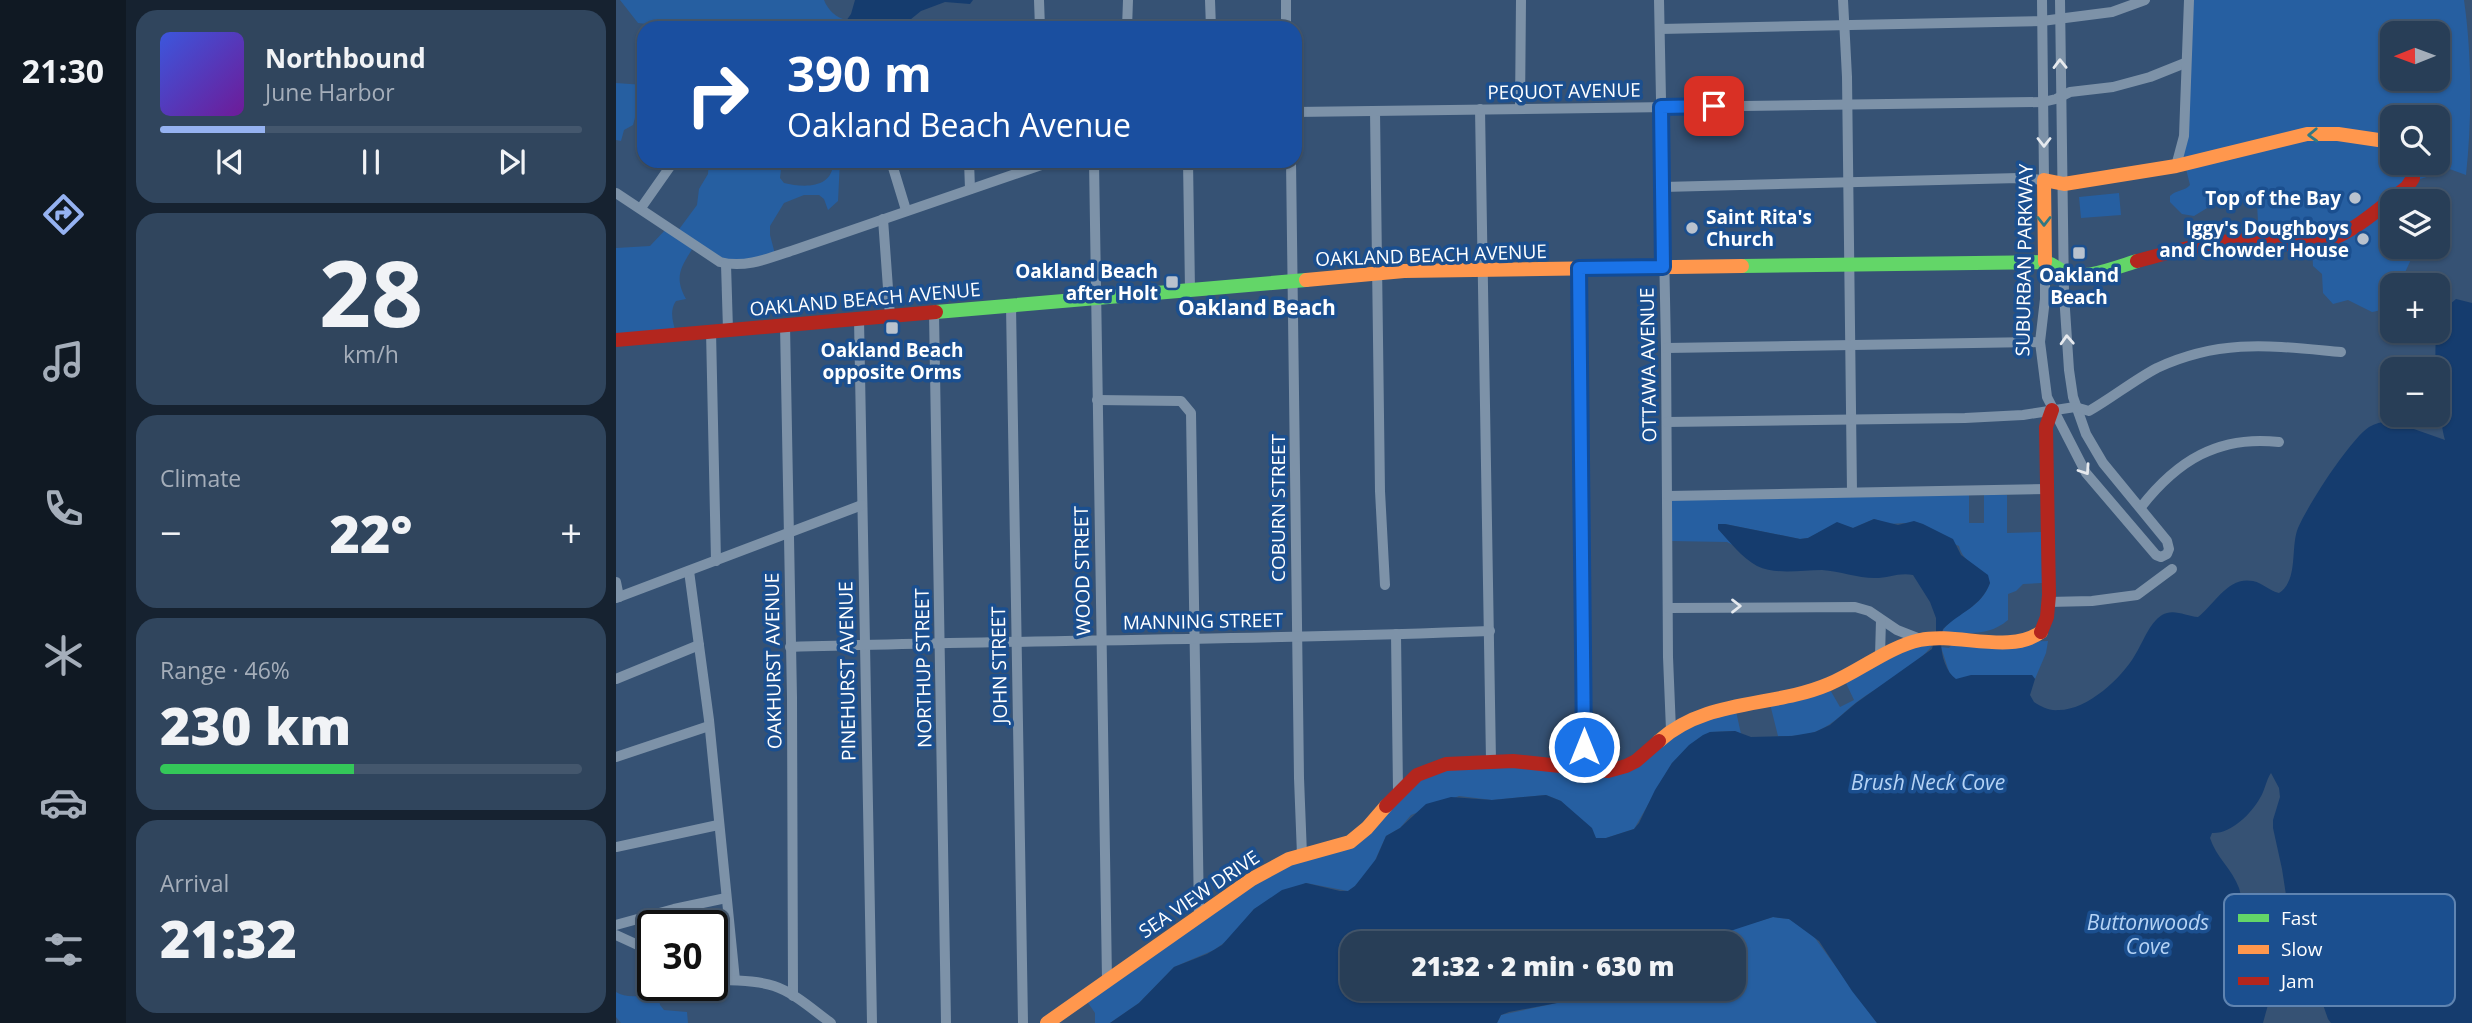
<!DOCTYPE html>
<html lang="en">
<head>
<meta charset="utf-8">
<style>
	body { margin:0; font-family:"Open Sans",sans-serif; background:#30455d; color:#f1f3f6; height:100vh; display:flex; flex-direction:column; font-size:26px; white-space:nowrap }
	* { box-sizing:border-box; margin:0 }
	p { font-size:23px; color:#a5aeba }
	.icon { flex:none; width:38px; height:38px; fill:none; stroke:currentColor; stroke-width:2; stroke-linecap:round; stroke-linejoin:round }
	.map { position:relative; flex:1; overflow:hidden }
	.panel { display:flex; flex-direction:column; gap:10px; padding:10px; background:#162230; width:490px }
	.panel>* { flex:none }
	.hud { position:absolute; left:21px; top:21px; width:665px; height:147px; border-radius:21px; box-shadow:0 2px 5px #0004,0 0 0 2px #44576d; background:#1a4fa0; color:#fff; overflow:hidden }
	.needle { width:46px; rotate:269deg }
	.buttons { position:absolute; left:1764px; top:21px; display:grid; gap:14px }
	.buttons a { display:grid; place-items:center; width:70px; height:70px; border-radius:14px; background:#283e57; box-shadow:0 2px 5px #0004,0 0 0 2px #44576d; font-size:35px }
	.speed { position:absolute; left:21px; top:910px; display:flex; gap:14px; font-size:35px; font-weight:700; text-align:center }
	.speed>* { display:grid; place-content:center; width:91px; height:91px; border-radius:50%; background:#283e57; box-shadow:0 2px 5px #0004,0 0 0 2px #44576d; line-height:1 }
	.speed .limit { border:4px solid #111; border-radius:10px; background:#fff; color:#111 }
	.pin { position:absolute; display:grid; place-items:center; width:60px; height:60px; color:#fff; margin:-30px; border-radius:14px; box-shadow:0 4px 10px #0006 }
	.me { position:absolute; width:77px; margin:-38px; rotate:0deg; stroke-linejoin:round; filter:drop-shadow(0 0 5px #0008) }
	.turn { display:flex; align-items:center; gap:24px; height:147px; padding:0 35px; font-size:32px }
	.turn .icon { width:91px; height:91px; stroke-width:2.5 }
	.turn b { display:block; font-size:49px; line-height:60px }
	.big { font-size:52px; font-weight:800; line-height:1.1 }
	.panel .widget { flex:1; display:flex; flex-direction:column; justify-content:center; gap:10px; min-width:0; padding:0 24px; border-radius:21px; background:#30455d }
	.panel .dial { align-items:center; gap:0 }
	.dial b { font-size:91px; line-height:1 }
	.song { display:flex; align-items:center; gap:21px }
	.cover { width:84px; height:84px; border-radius:10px; background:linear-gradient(135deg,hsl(230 70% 55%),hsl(280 70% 35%)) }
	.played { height:7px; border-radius:4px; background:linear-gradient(90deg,#95b2f1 25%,#44576d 25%) }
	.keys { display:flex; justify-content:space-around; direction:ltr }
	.heat { display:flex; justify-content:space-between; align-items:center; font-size:38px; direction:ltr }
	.charge { height:10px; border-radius:5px; background:linear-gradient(90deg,#34c759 46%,#44576d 0) }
	.trip { position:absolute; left:724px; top:931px; width:406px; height:70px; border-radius:21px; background:#283e57; box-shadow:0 2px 5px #0004,0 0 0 2px #44576d; font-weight:800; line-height:70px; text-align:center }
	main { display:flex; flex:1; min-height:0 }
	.tabs { display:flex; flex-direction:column; width:126px; justify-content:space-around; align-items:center; background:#101923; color:#a5aeba }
	.tabs .icon { width:49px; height:49px }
	.tabs .selected { color:#95b2f1 }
	.tabs b { font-size:32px; color:#f1f3f6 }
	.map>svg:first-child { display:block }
</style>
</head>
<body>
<main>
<nav class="tabs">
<b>21:30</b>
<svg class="icon selected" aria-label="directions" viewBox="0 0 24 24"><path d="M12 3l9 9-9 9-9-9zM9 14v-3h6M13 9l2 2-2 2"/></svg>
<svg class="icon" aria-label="music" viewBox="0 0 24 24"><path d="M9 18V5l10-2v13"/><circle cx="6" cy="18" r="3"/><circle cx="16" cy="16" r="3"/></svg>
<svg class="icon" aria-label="phone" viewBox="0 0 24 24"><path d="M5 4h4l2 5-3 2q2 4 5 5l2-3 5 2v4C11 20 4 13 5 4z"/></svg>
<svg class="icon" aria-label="climate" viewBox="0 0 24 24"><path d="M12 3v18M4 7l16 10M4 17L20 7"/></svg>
<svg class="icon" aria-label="car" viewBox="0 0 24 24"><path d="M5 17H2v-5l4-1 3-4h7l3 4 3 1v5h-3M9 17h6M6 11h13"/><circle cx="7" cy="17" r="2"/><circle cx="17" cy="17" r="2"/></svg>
<svg class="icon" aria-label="filters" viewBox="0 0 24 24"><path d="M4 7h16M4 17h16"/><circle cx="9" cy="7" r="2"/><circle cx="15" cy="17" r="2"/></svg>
</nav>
<section class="panel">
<div class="widget">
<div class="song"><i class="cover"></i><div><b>Northbound</b><p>June Harbor</p></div></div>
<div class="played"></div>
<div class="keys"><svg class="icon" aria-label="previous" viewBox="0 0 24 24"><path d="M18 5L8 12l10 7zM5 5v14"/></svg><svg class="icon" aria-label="pause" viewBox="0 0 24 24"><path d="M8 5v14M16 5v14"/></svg><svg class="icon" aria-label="next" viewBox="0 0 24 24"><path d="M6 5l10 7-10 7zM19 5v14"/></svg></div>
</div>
<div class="widget dial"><b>28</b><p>km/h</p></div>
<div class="widget"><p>Climate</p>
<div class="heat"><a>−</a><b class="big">22°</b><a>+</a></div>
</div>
<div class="widget"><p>Range · 46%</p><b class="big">230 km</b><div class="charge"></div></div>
<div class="widget"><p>Arrival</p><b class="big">21:32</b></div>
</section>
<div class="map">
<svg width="1856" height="1023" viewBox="0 0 1856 1023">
	<rect width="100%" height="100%" fill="#365274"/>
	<!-- green -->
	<g fill="#265fa1" fill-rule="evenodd">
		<path d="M 4,0 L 208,0 C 212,10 220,18 231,20 L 225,28 L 35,28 L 31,24 L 22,23 Z"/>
		<path d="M 1575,0 L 1848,0 C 1856,55 1856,120 1850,175 L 1828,167 L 1824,173 L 1804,179 L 1772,204 L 1776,212 L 1776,247 L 1800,247 L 1800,249 L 1783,285 L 1776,285 C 1776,302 1773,309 1756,312 L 1732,300 L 1717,304 L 1707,293 L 1706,274 L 1697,266 L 1696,245 L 1643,241 L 1641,203 L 1629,199 L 1601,202 L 1578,216 L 1566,214 L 1554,202 L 1554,196 C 1560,190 1569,191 1574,185 L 1566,153 ZM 1776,33 L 1822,33 L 1822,79 L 1776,79 ZM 1776,117 L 1822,117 L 1822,163 L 1776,163 Z"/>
		<polygon points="0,83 28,85 28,110 20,114 17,125 8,130 5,141 0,140"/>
		<path d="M 93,161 L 143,161 L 142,169 L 151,167 L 156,161 L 166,161 L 164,178 L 168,183 C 188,188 218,189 217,161 L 224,161 L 222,201 L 212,210 L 208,199 L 203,195 L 188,195 L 168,203 L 154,226 L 154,235 L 159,254 L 119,264 L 78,246 C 66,266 57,276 70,299 L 60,301 C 53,311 57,322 60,333 L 0,340 L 0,248 L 34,246 L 51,228 L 61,232 L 81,205 L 83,189 L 92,174 Z"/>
		<polygon points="1503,193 1505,215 1465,218 1463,197"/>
		<path d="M 1353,495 L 1353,523 L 1368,523 L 1368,495 L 1391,495 L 1391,533 L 1425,532 L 1426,583 L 1407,584 L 1400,591 L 1392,594 L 1392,620 C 1372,637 1351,633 1326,632 C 1338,611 1363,612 1374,583 C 1365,568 1347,563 1343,546 L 1289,523 L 1273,524 L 1258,519 L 1237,528 L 1221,523 L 1192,538 L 1184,539 L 1109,524 L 1102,529 L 1117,545 L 1111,542 L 1054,541 L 1055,496 Z"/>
		<path d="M 1318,641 C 1312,659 1262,687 1245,699 C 1230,709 1219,724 1201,731 C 1189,736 1175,736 1162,736 L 1154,704 L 1213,688 L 1224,707 L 1238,700 L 1229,681 L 1280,654 Z"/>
		<polygon points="1432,641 1430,653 1419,679 1416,675 1364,675 1340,680 1334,675 1325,647 1333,648 1336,644"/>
		<polygon points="1120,711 1125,734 1119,731 1094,732 1056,763 1018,829 990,838 980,838 945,801 930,795 876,800 843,796 795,815 784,828 770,836 756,867 739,886 732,891 690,883 638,909 612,940 598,950 558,967 523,1003 494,1023 479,1023 479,1013 468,997 624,885 725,845 782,790 836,763 952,770 970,778 988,778 1071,727"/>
		<polygon points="1157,917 1173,919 1196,934 1261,1023 881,1023 885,1015 946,1002 973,989 1118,989 1118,943 1076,943 1089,932 1097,935"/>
		<path d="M 0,992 C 12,1000 28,994 43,995 L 44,1005 L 48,1010 L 71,1012 L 72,1023 L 5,1023 L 0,1017 Z"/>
	</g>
	<!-- water -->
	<g fill="#153c6e">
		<polygon points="239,0 357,0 354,4 329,2 305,11 284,28 225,28 235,14"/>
		<path d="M 1840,299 L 1856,303 L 1856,1023 L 1715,1023 L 1712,1019 L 1691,959 L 1674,921 L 1666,869 L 1657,828 L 1657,820 L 1664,797 L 1663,788 L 1655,773 C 1650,780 1649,790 1644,798 C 1635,814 1615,834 1596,833 L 1594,838 C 1600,857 1616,869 1623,888 C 1629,905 1616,917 1621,930 C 1624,940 1635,947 1643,953 C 1665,970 1653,1000 1647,1023 L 1261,1023 L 1236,991 L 1203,941 L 1173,919 L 1157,917 L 1105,934 L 1089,933 L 1076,943 L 737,943 L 737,989 L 973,989 L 946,1002 L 893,1012 L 885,1015 L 881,1023 L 494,1023 L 523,1003 L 558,967 L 591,954 L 606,945 L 638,909 L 666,890 L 690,883 L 724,891 L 732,891 L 739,886 L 760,859 L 770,836 L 784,828 L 810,804 L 835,797 L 876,800 L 930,795 L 945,801 L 976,828 L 980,838 L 990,838 L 1018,829 L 1023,823 L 1039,790 L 1056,763 L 1073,745 L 1087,735 L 1094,732 L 1119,731 L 1135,737 L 1176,736 L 1199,732 L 1214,725 L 1240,703 L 1316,649 L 1320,633 L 1320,618 L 1314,602 L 1297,575 C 1284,572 1272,578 1259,578 C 1241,578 1224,571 1206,570 C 1185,570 1160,575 1141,566 C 1126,558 1113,541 1102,529 L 1102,524 L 1109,524 L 1184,539 L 1192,538 L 1221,522 L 1237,528 L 1258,519 L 1282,525 L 1298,521 L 1307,524 L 1337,539 L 1345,555 L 1372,575 L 1374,583 C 1365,607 1344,612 1327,629 C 1322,644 1327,670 1340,679 L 1355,675 L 1416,675 L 1419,679 L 1414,695 L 1418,702 C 1426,707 1433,711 1443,710 C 1471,710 1506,678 1519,655 C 1527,643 1533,623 1546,615 C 1557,608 1570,616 1582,617 C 1599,604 1612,576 1637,581 C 1647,583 1653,591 1663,593 C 1683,580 1674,548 1682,528 C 1692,505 1733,441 1753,427 C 1761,422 1769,421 1778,422 L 1829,440 C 1822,413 1815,346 1823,320 C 1826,311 1833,305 1840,299 Z"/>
	</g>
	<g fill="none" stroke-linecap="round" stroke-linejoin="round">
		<!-- street -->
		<g stroke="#7d92a8" stroke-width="10">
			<polyline points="423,0 424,28"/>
			<polyline points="594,0 595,28"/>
			<polyline points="670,0 670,28"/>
			<polyline points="1043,0 1050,348 1052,657 1055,730"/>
			<polyline points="1227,0 1231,77 1236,492"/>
			<polyline points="511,28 512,0"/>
			<polyline points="1044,29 1426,21 1496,12 1529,0"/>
			<polyline points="904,108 905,0"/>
			<polyline points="864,109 875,761"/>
			<polyline points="759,111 764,491 769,585"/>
			<polyline points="679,112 1427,102 1440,99 1454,92 1497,87 1534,77 1569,63"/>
			<polyline points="275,161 290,210"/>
			<polyline points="353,161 354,189"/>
			<polyline points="478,161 491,980"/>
			<polyline points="572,161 574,290"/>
			<polyline points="675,161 683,778 686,855"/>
			<polyline points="1560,166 1568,136 1573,0"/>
			<polyline points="1047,187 1403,178 1428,180 1426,0"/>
			<path d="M 0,193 L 104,262 C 130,269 156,257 181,249 L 437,161"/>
			<polyline points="25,208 58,161"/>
			<polyline points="267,219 274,316"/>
			<polyline points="1429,262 1429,299 1424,342 1431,397 1470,473 1540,555 1545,557 1551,554 1553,549 1551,541 1487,463 1470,434 1457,397 1453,370 1448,294 1444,0"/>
			<polyline points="110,264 112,330"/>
			<polyline points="963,268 968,614 968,771"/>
			<polyline points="395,306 407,1023"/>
			<polyline points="318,313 330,1023"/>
			<polyline points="243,319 256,1023"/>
			<polyline points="169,325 176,697 177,996"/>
			<polyline points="95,331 100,561"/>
			<polyline points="1050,348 1424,342"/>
			<polyline points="481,400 565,401 575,413 583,916"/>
			<path d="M 1051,422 L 1349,418 L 1407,415 L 1459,407 L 1473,411 C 1496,398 1518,380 1541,368 C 1606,338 1657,346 1725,352"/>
			<polyline points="1052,496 1431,489"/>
			<path d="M 1525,507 C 1561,461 1602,435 1663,442"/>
			<polyline points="73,571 93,720 119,980"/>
			<polyline points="0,582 3,597"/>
			<polyline points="0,598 246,505"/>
			<polyline points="1432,602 1476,601 1521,595 1556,569"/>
			<polyline points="1052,608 1239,607 1253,611 1281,630 1304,639"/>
			<polyline points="780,634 782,791"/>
			<path d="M 174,647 C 407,640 641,640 874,631"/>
			<polyline points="1264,656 1265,620"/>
			<polyline points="0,679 83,645"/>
			<polyline points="0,757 93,726"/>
			<polyline points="0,847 102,825"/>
			<polyline points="0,925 58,909 110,898"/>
			<polyline points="0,935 37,952"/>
			<path d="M 96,978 C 117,982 138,979 158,986 C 179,993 197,1010 215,1023"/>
		</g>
		<!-- fast -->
		<g stroke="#63d668" stroke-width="14">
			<path d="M 1126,266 L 1429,262 C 1440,265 1440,268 1449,273 C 1464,282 1504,266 1521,261"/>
			<polyline points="320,312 690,280"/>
		</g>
		<!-- slow -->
		<g stroke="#ff974d" stroke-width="14">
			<polyline points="1429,262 1428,180 1448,184 1560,166 1691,134 1722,134 1776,142"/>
			<polyline points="690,280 788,271 1126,266"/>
			<path d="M 1043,741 C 1091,698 1157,708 1213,684 C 1244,671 1272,647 1304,640 C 1341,632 1394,655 1425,632"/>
			<polyline points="431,1023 636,879 673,859 734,842 751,828 770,806"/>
		</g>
		<!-- jam -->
		<g stroke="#b3261e" stroke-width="14">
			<path d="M 1521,261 C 1558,251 1593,241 1631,240 C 1657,240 1686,250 1711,241 C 1741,230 1766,206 1791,187 L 1797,178 L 1796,163"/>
			<polyline points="0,340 320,312"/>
			<polyline points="1425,632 1431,617 1433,595 1430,427 1436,410"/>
			<polyline points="770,806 801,775 830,764 897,761 992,771 1010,766 1020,761 1043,741"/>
		</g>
	</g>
	<!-- one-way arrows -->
	<defs><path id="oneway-chevron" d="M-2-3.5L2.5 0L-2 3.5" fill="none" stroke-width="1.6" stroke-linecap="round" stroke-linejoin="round" transform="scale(1.75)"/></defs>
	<g stroke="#e5e9ee">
		<use href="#oneway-chevron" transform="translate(1444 64) rotate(-91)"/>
		<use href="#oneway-chevron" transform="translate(1428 142) rotate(90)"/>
		<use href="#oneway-chevron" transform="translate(1451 340) rotate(-93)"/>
		<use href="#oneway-chevron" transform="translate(1469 470) rotate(56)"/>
		<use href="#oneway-chevron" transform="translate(1120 606)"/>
	</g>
	<g stroke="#317883">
		<use href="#oneway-chevron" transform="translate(1697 135) rotate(178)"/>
		<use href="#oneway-chevron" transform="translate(1428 221) rotate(90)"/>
	</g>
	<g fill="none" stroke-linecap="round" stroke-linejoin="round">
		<defs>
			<polyline id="route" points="968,747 963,268 1047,267 1045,107 1098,106"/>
		</defs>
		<!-- route casing -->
		<use href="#route" stroke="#114b97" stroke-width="18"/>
		<!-- route -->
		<use href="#route" stroke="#1a73e8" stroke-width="12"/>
	</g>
	<!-- markers -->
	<g fill="#b9c2ce" stroke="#1b4f8f" stroke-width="2.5">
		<circle cx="1739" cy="198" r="7"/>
		<circle cx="1076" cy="228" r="7"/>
		<circle cx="1747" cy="239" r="7"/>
		<rect x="1456" y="246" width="14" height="14" rx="3.5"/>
		<rect x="549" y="275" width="14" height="14" rx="3.5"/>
		<rect x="269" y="321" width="14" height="14" rx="3.5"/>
	</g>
	<g text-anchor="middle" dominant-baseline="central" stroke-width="7" stroke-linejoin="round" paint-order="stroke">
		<!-- street labels -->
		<g font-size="19" fill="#fff" stroke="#1b4f8f">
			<text transform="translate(948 91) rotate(-1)">PEQUOT AVENUE</text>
			<text transform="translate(815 255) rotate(-2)">OAKLAND BEACH AVENUE</text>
			<text transform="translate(1408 260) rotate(-89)">SUBURBAN PARKWAY</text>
			<text transform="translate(249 299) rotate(-5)">OAKLAND BEACH AVENUE</text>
			<text transform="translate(1032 365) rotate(-91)">OTTAWA AVENUE</text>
			<text transform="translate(662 508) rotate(-90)">COBURN STREET</text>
			<text transform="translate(466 571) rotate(-91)">WOOD STREET</text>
			<text transform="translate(587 621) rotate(-1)">MANNING STREET</text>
			<text transform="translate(157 661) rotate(-91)">OAKHURST AVENUE</text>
			<text transform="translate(383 665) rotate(-91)">JOHN STREET</text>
			<text transform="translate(307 668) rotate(-91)">NORTHUP STREET</text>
			<text transform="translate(231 671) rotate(-91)">PINEHURST AVENUE</text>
			<text transform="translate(583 894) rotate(-34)">SEA VIEW DRIVE</text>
		</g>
		<!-- poi labels -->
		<g font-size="19" font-weight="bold" fill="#fff" stroke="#1b4f8f" text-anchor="end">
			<text x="1725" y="198">Top of the Bay</text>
			<text x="1090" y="217" text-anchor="start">Saint Rita's<tspan x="1090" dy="22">Church</tspan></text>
			<text x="1733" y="228">Iggy's Doughboys<tspan x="1733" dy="22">and Chowder House</tspan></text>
			<text x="542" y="271">Oakland Beach<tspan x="542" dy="22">after Holt</tspan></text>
			<text x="1463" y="275" text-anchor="middle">Oakland<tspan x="1463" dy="22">Beach</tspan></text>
			<text x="276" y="350" text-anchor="middle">Oakland Beach<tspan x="276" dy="22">opposite Orms</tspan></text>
		</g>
		<!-- neighbourhood labels -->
		<g font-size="21" font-weight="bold" fill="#fff" stroke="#1b4f8f">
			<text x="641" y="307">Oakland Beach</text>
		</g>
		<!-- water labels -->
		<g font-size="21" font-style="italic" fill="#b5d3f5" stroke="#1b4f8f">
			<text x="1312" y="782">Brush Neck Cove</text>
			<text x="1532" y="922">Buttonwoods<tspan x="1532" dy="24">Cove</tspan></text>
		</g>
	</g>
	<!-- legend -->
	<rect x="1608" y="894" width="231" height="112" rx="10" fill="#1b4f8f" stroke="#5f84b1" stroke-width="2"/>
	<rect x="1622" y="914" width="31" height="8" fill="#63d668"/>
	<rect x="1622" y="945" width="31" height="9" fill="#ff974d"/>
	<rect x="1622" y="977" width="31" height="8" fill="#b3261e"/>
	<g font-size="19" fill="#fff">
		<text x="1665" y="925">Fast</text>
		<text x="1665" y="956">Slow</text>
		<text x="1665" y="988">Jam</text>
	</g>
</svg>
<div class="buttons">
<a><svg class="needle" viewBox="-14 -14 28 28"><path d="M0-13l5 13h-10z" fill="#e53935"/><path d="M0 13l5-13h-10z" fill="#a5aeba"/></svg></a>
<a><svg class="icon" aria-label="search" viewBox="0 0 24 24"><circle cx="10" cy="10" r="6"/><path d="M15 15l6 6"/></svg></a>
<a><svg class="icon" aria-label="layers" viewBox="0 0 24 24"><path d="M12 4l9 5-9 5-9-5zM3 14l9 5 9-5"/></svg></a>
<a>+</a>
<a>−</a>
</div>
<div class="speed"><div class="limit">30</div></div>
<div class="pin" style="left:1098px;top:106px;background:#d93025"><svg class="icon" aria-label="arrive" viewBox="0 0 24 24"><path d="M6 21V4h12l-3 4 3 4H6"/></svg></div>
<svg class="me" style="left:968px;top:747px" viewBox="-20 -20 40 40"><circle r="17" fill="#1a73e8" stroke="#fff" stroke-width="3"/><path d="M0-11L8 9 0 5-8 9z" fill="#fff"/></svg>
<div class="trip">21:32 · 2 min · 630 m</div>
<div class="hud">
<div class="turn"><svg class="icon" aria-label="right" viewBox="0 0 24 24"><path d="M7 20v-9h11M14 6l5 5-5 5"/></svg><div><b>390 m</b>Oakland Beach Avenue</div></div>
</div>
</div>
</main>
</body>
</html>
